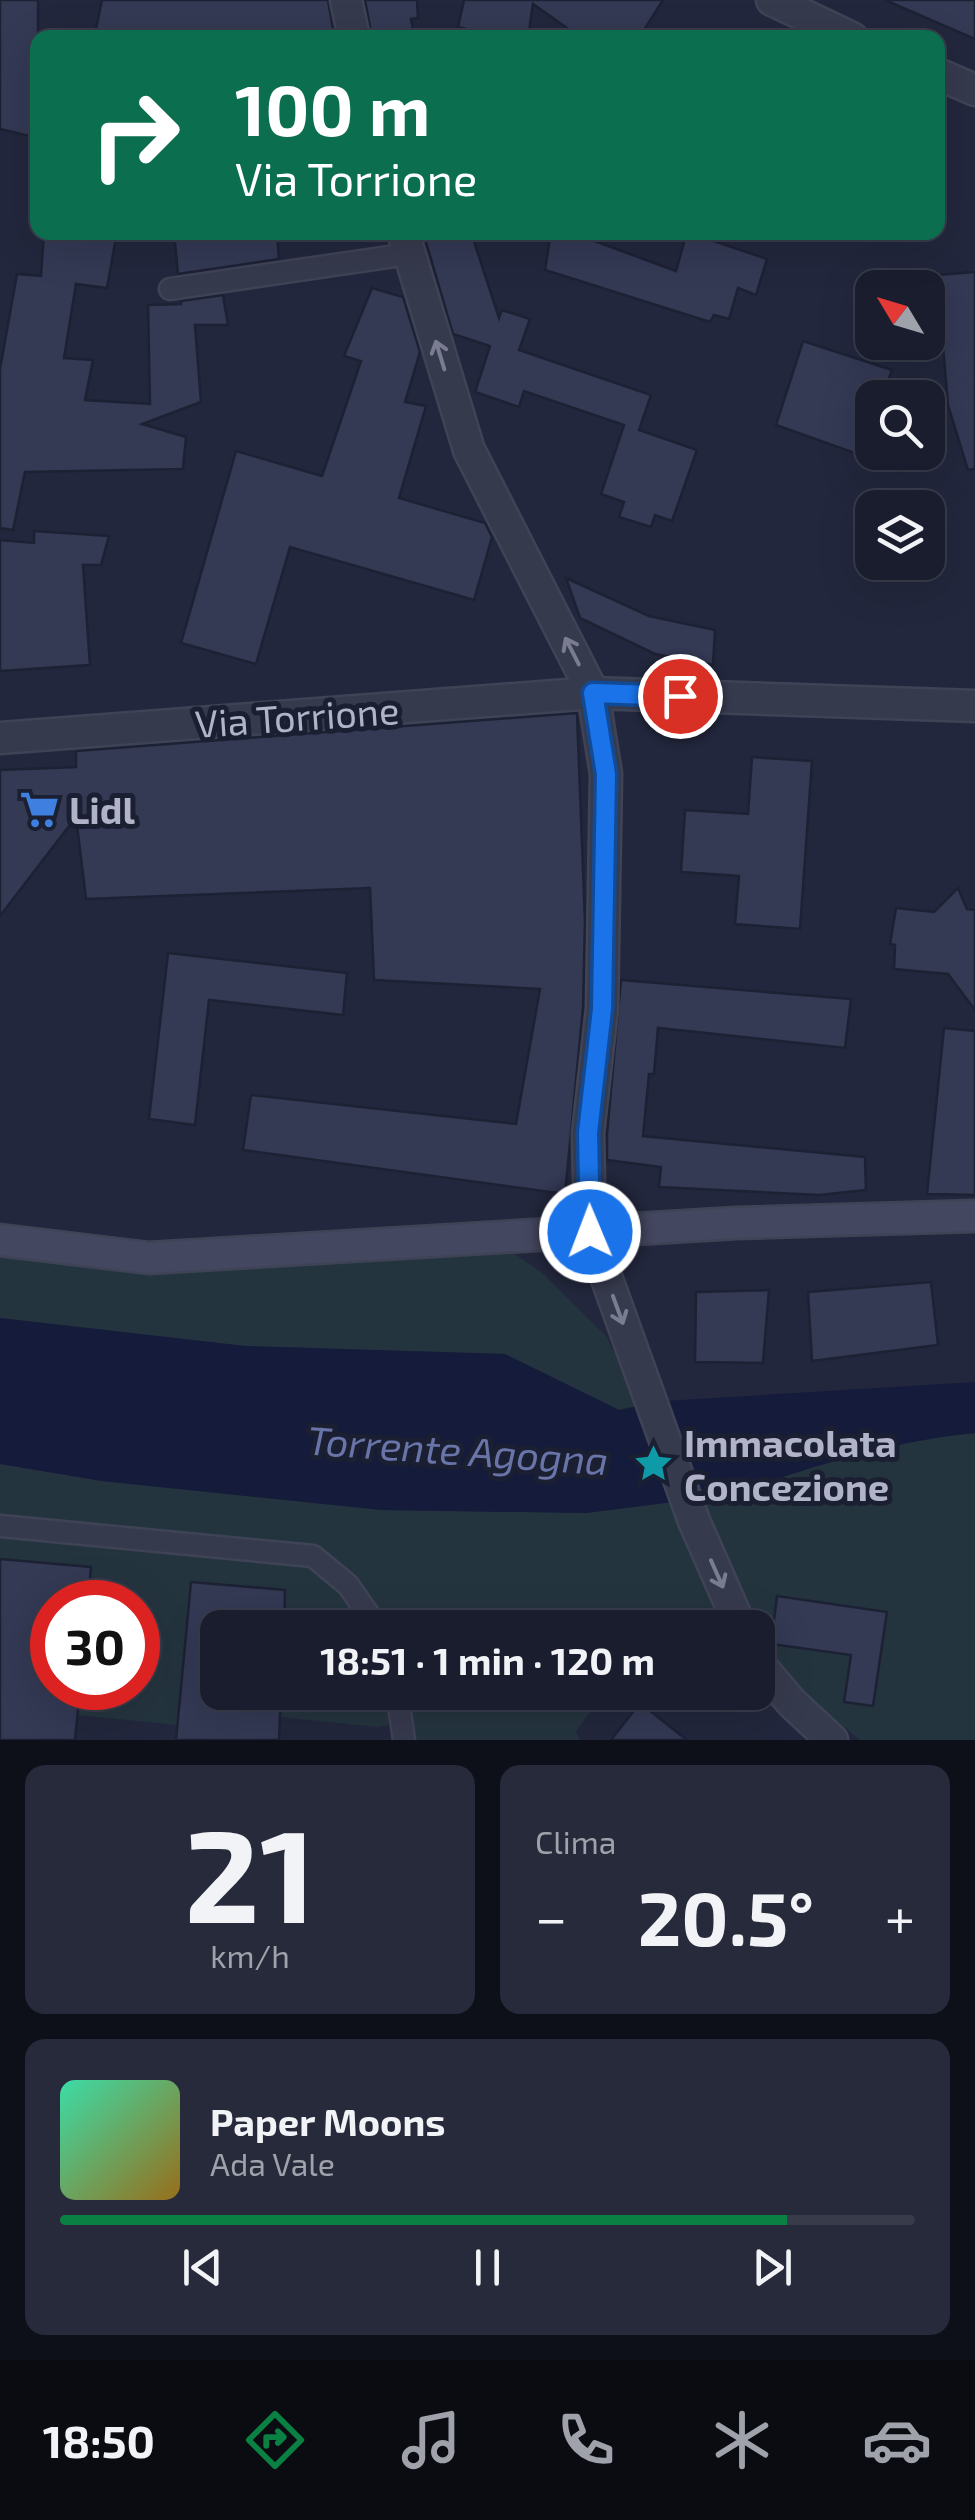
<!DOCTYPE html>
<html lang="it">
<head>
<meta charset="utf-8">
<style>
	body { margin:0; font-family:"Exo 2",sans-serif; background:#272a3a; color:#f1f3f6; height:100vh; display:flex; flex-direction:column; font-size:38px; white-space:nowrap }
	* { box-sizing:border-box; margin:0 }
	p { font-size:32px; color:#9fa2aa }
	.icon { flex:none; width:55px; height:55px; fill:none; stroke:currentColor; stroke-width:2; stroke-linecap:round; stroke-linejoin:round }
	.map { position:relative; height:1740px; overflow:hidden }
	.sheet { display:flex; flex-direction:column; gap:25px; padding:25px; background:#0e1019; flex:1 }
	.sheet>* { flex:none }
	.guide { position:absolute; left:30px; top:30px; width:915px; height:210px; border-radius:20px; box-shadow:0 10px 40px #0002,0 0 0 2px #383b4a; background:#0b6e4f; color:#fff; overflow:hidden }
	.needle { width:65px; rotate:308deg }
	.controls { position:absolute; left:855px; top:270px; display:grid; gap:20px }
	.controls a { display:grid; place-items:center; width:90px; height:90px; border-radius:20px; background:#1a1d2e; box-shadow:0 10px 40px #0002,0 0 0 2px #383b4a; font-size:50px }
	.speed { position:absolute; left:30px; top:1580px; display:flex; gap:20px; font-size:50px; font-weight:700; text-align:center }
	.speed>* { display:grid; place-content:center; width:130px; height:130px; border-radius:50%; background:#1a1d2e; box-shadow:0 10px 40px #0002,0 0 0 2px #383b4a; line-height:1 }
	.speed .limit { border:15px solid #d22; background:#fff; color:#111 }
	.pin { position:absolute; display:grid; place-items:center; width:85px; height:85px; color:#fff; margin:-42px; border:5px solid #fff; border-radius:50%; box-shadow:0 2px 10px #0007 }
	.me { position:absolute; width:110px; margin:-55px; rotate:359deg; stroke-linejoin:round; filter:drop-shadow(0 0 8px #0008) }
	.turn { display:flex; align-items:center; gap:35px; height:210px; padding:0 40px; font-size:45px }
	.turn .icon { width:130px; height:130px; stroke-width:2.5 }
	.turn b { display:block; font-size:70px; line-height:85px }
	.big { font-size:75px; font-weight:700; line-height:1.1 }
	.sheet .tile { flex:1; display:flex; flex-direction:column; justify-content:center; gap:15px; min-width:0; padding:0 35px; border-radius:20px; background:#272a3a }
	.sheet .dial { align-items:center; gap:0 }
	.dial b { font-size:130px; line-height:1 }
	.song { display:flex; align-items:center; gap:30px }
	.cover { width:120px; height:120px; border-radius:15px; background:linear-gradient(135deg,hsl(160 70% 55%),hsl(40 70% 35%)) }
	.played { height:10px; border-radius:5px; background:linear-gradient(90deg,#0b8043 85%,#383b4a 85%) }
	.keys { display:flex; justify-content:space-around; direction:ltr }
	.heat { display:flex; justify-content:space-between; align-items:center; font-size:55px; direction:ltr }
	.sheet .tiles { flex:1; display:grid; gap:25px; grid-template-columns:1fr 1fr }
	.tile:last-child { grid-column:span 2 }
	.trip { position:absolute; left:200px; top:1610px; width:575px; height:100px; border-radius:20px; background:#1a1d2e; box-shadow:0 10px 40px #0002,0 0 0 2px #383b4a; font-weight:700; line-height:100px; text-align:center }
	.menu { display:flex; height:160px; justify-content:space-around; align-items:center; background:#0a0c12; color:#9fa2aa }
	.menu .icon { width:70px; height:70px }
	.menu .current { color:#0b8043 }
	.menu b { font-size:45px; color:#f1f3f6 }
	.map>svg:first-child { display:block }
</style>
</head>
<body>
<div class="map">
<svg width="975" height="1740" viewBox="0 0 975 1740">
	<rect width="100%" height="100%" fill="#22273d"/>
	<!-- green -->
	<g fill="#24343e" fill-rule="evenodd">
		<polygon points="491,1238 542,1273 606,1336 642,1405 619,1410 505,1354 245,1346 0,1318 0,1240 25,1246"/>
		<path d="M 975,1433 L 975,1740 L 860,1740 L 774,1669 L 758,1639 L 758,1628 L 751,1627 L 704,1504 C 793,1473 880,1442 975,1433 ZM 777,1597 L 887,1612 L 873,1706 L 844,1702 L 851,1655 L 771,1644 Z"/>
		<polygon points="0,1464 102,1481 382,1510 586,1513 673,1502 688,1549 722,1627 284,1627 285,1590 192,1582 177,1725 77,1715 80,1688 138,1688 138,1602 88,1602 91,1567 2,1559 0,1570"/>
		<polygon points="281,1693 604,1693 576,1731 580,1740 404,1740 401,1723 377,1727 280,1717"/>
	</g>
	<!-- water -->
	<g fill="#151b3b">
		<polygon points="0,1318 245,1346 505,1354 619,1410 638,1406 673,1502 586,1513 382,1510 102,1481 0,1464"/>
		<path d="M 975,1382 L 975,1433 C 880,1442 793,1473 704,1504 L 689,1465 L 699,1456 L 695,1445 L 678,1442 L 665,1401 Z"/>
	</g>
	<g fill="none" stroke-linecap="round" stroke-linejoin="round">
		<!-- river -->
		<polyline stroke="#151b3b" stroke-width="62" points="599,1459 633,1462 781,1434"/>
	</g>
	<!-- building -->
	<g fill="#343954" stroke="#1d2134" stroke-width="2.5">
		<polygon points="0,0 38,0 38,138 0,129"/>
		<polygon points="102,0 328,0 333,29 267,38 94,38"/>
		<polygon points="365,0 417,0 418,18 411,19 415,38 372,38"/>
		<polygon points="464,0 663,0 639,38 581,38 533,4 528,38 482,38 483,33 458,27"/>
		<polygon points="885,0 975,0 975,39"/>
		<polygon points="44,232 117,232 107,288 76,284 64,358 93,360 85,400 150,404 148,305 181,304 181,301 223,295 228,325 195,325 201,402 142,424 186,437 183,469 25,472 13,530 0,528 0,369 17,274 41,276"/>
		<polygon points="174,232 277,232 279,259 178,274"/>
		<polygon points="423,232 471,232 499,318 502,310 530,319 519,350 651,395 639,430 697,450 672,521 655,515 651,527 619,517 624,502 601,494 624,425 524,391 519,407 475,392 490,346 453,334"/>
		<polygon points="551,232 570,232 676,271 687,232 767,259 756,295 738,288 729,319 714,315 710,322 545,270"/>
		<polygon points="975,272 975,469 968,470 948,405 937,275"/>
		<polygon points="372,288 403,297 420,352 405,402 426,406 399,498 485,523 492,537 474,600 290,547 256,664 181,643 236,451 322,476 361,361 344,356"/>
		<polygon points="803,341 892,370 882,398 872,398 872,427 863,456 776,425"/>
		<polygon points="34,531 109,536 101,565 83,565 90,665 0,671 0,540 34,543"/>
		<polygon points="566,578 649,616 715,630 713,665 655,654 580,618"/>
		<polygon points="577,713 585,921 583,1008 565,1194 243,1150 251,1095 516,1124 540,989 374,980 370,888 86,899 76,817 0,916 0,770 76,767 76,751"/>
		<polygon points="752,757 812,761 800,929 735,924 739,876 681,872 685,810 748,814"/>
		<polygon points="958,888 967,909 975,910 975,1010 948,974 894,969 895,945 890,944 896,908 934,912"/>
		<polygon points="168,953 347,973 343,1015 209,1000 195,1125 149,1119"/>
		<polygon points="621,980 851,999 845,1048 658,1028 654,1074 649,1074 643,1136 865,1157 866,1190 819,1195 659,1187 661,1167 607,1160 607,1134"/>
		<polygon points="944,1028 975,1031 975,1195 927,1194"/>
		<polygon points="931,1282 938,1345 812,1361 808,1292"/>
		<polygon points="769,1290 763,1363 695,1362 696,1292"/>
		<polygon points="0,1559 91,1567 88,1602 52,1602 52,1688 80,1688 75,1740 0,1740"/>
		<polygon points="191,1582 285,1590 284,1628 218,1628 218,1692 281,1692 279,1740 176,1740"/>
		<polygon points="777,1596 887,1612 873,1706 844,1702 851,1655 771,1644"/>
		<polygon points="640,1703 687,1740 611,1740"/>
	</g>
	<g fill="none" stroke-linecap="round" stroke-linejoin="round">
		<defs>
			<g id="service">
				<polyline points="170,289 409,254"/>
				<polyline points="0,1526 313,1556 348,1585 378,1628"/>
				<polyline points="397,1692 404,1740"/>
			</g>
			<g id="minor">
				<polyline points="346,0 354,38"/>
				<polyline points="772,0 852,38"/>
				<polyline points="938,74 975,90"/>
				<polyline points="403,232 469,450 593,693 606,774 602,1009 588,1133 590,1232 694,1521 741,1628"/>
				<polyline points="0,738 593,693 975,706"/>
				<polyline points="758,1663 792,1703 832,1740"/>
			</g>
			<polyline id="secondary" points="0,1240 149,1258 736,1223 975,1216"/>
		</defs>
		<!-- service casing -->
		<use href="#service" stroke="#3f4356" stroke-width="25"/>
		<!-- minor casing -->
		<use href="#minor" stroke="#3f4356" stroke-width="35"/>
		<!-- secondary casing -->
		<use href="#secondary" stroke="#3f4356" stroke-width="35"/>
		<!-- service -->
		<use href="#service" stroke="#363a4d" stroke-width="20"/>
		<!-- minor -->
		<use href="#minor" stroke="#363a4d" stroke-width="30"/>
		<!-- secondary -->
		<use href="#secondary" stroke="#444760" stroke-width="30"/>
	</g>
	<!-- one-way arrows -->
	<defs><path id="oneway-shaft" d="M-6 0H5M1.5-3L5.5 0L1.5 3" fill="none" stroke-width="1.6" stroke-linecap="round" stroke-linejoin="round" transform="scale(2.5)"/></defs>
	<g stroke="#7a7d91">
		<use href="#oneway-shaft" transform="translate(440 355) rotate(-107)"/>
		<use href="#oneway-shaft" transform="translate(572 651) rotate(-117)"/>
		<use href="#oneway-shaft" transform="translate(618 1310) rotate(70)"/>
		<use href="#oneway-shaft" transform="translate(717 1574) rotate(66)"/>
	</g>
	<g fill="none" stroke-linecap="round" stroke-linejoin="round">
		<defs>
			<polyline id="route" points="590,1232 588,1133 602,1009 606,774 593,693 680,696"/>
		</defs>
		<!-- route casing -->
		<use href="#route" stroke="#114b97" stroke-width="25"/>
		<!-- route -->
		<use href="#route" stroke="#1a73e8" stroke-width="18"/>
	</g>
	<!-- icons -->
	<defs>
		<symbol id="supermarket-bare" viewBox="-9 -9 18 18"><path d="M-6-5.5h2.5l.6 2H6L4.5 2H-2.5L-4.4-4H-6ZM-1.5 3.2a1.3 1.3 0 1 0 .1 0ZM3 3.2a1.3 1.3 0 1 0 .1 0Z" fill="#3f7fe0" stroke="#1b1f32" stroke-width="2.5" paint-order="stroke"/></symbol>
		<symbol id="sight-bare" viewBox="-9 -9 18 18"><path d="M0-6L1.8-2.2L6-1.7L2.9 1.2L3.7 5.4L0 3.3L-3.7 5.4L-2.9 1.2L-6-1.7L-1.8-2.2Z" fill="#0f9aa8" stroke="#1b1f32" stroke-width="2.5" paint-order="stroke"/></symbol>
	</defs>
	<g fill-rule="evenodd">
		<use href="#supermarket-bare" x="12" y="782" width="55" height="55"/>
		<use href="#sight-bare" x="626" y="1436" width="55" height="55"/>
	</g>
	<g text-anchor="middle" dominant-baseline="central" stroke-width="10" stroke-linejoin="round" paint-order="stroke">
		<!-- street labels -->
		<g font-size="38" fill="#b1b4c9" stroke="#1b1f32">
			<text transform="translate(297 716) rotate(-4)">Via Torrione</text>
		</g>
		<!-- poi labels -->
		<g font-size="38" font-weight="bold" fill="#b1b4c9" stroke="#1b1f32" text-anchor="start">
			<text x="69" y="809">Lidl</text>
			<text x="684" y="1442">Immacolata<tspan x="684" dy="44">Concezione</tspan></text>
		</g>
		<!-- water labels -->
		<g font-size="40" font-style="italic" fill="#6974a9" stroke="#1b1f32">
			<text transform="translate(458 1449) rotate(4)">Torrente Agogna</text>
		</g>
	</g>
</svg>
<div class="controls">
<a><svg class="needle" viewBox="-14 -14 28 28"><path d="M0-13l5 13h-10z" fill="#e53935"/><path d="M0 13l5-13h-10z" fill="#9fa2aa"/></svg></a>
<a><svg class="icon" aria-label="search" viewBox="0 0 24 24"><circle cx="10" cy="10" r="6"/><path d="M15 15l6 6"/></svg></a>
<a><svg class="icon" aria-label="layers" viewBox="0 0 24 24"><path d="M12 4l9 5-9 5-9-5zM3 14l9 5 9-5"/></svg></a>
</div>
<div class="speed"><div class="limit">30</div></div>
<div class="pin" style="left:680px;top:696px;background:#d93025"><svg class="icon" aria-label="arrive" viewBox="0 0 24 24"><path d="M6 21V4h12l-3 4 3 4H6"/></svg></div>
<svg class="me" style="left:590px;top:1232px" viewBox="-20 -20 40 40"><circle r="17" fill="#1a73e8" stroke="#fff" stroke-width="3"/><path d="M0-11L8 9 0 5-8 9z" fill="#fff"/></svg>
<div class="trip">18:51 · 1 min · 120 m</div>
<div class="guide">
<div class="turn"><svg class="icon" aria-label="right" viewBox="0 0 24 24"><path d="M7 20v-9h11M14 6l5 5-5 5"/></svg><div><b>100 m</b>Via Torrione</div></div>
</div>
</div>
<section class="sheet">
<div class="tiles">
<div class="tile dial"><b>21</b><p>km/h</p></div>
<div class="tile"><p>Clima</p>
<div class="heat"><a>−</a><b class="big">20.5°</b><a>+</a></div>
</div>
<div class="tile">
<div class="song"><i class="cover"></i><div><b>Paper Moons</b><p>Ada Vale</p></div></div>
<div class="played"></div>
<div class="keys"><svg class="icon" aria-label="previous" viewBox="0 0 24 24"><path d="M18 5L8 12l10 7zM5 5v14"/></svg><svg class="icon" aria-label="pause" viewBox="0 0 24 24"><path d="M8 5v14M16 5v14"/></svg><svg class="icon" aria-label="next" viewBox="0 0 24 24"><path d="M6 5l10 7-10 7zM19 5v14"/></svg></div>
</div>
</div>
</section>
<nav class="menu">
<b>18:50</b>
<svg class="icon current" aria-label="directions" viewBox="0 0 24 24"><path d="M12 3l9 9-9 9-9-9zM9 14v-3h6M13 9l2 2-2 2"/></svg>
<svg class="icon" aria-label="music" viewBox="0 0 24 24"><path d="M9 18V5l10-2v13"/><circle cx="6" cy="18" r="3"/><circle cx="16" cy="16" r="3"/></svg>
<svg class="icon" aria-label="phone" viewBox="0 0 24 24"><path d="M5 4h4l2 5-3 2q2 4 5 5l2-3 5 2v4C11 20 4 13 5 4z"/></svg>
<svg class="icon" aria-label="climate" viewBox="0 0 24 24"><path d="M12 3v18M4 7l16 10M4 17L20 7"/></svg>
<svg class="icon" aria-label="car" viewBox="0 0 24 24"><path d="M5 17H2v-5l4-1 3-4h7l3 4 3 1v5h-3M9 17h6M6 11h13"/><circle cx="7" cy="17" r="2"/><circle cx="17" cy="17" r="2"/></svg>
</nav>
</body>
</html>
